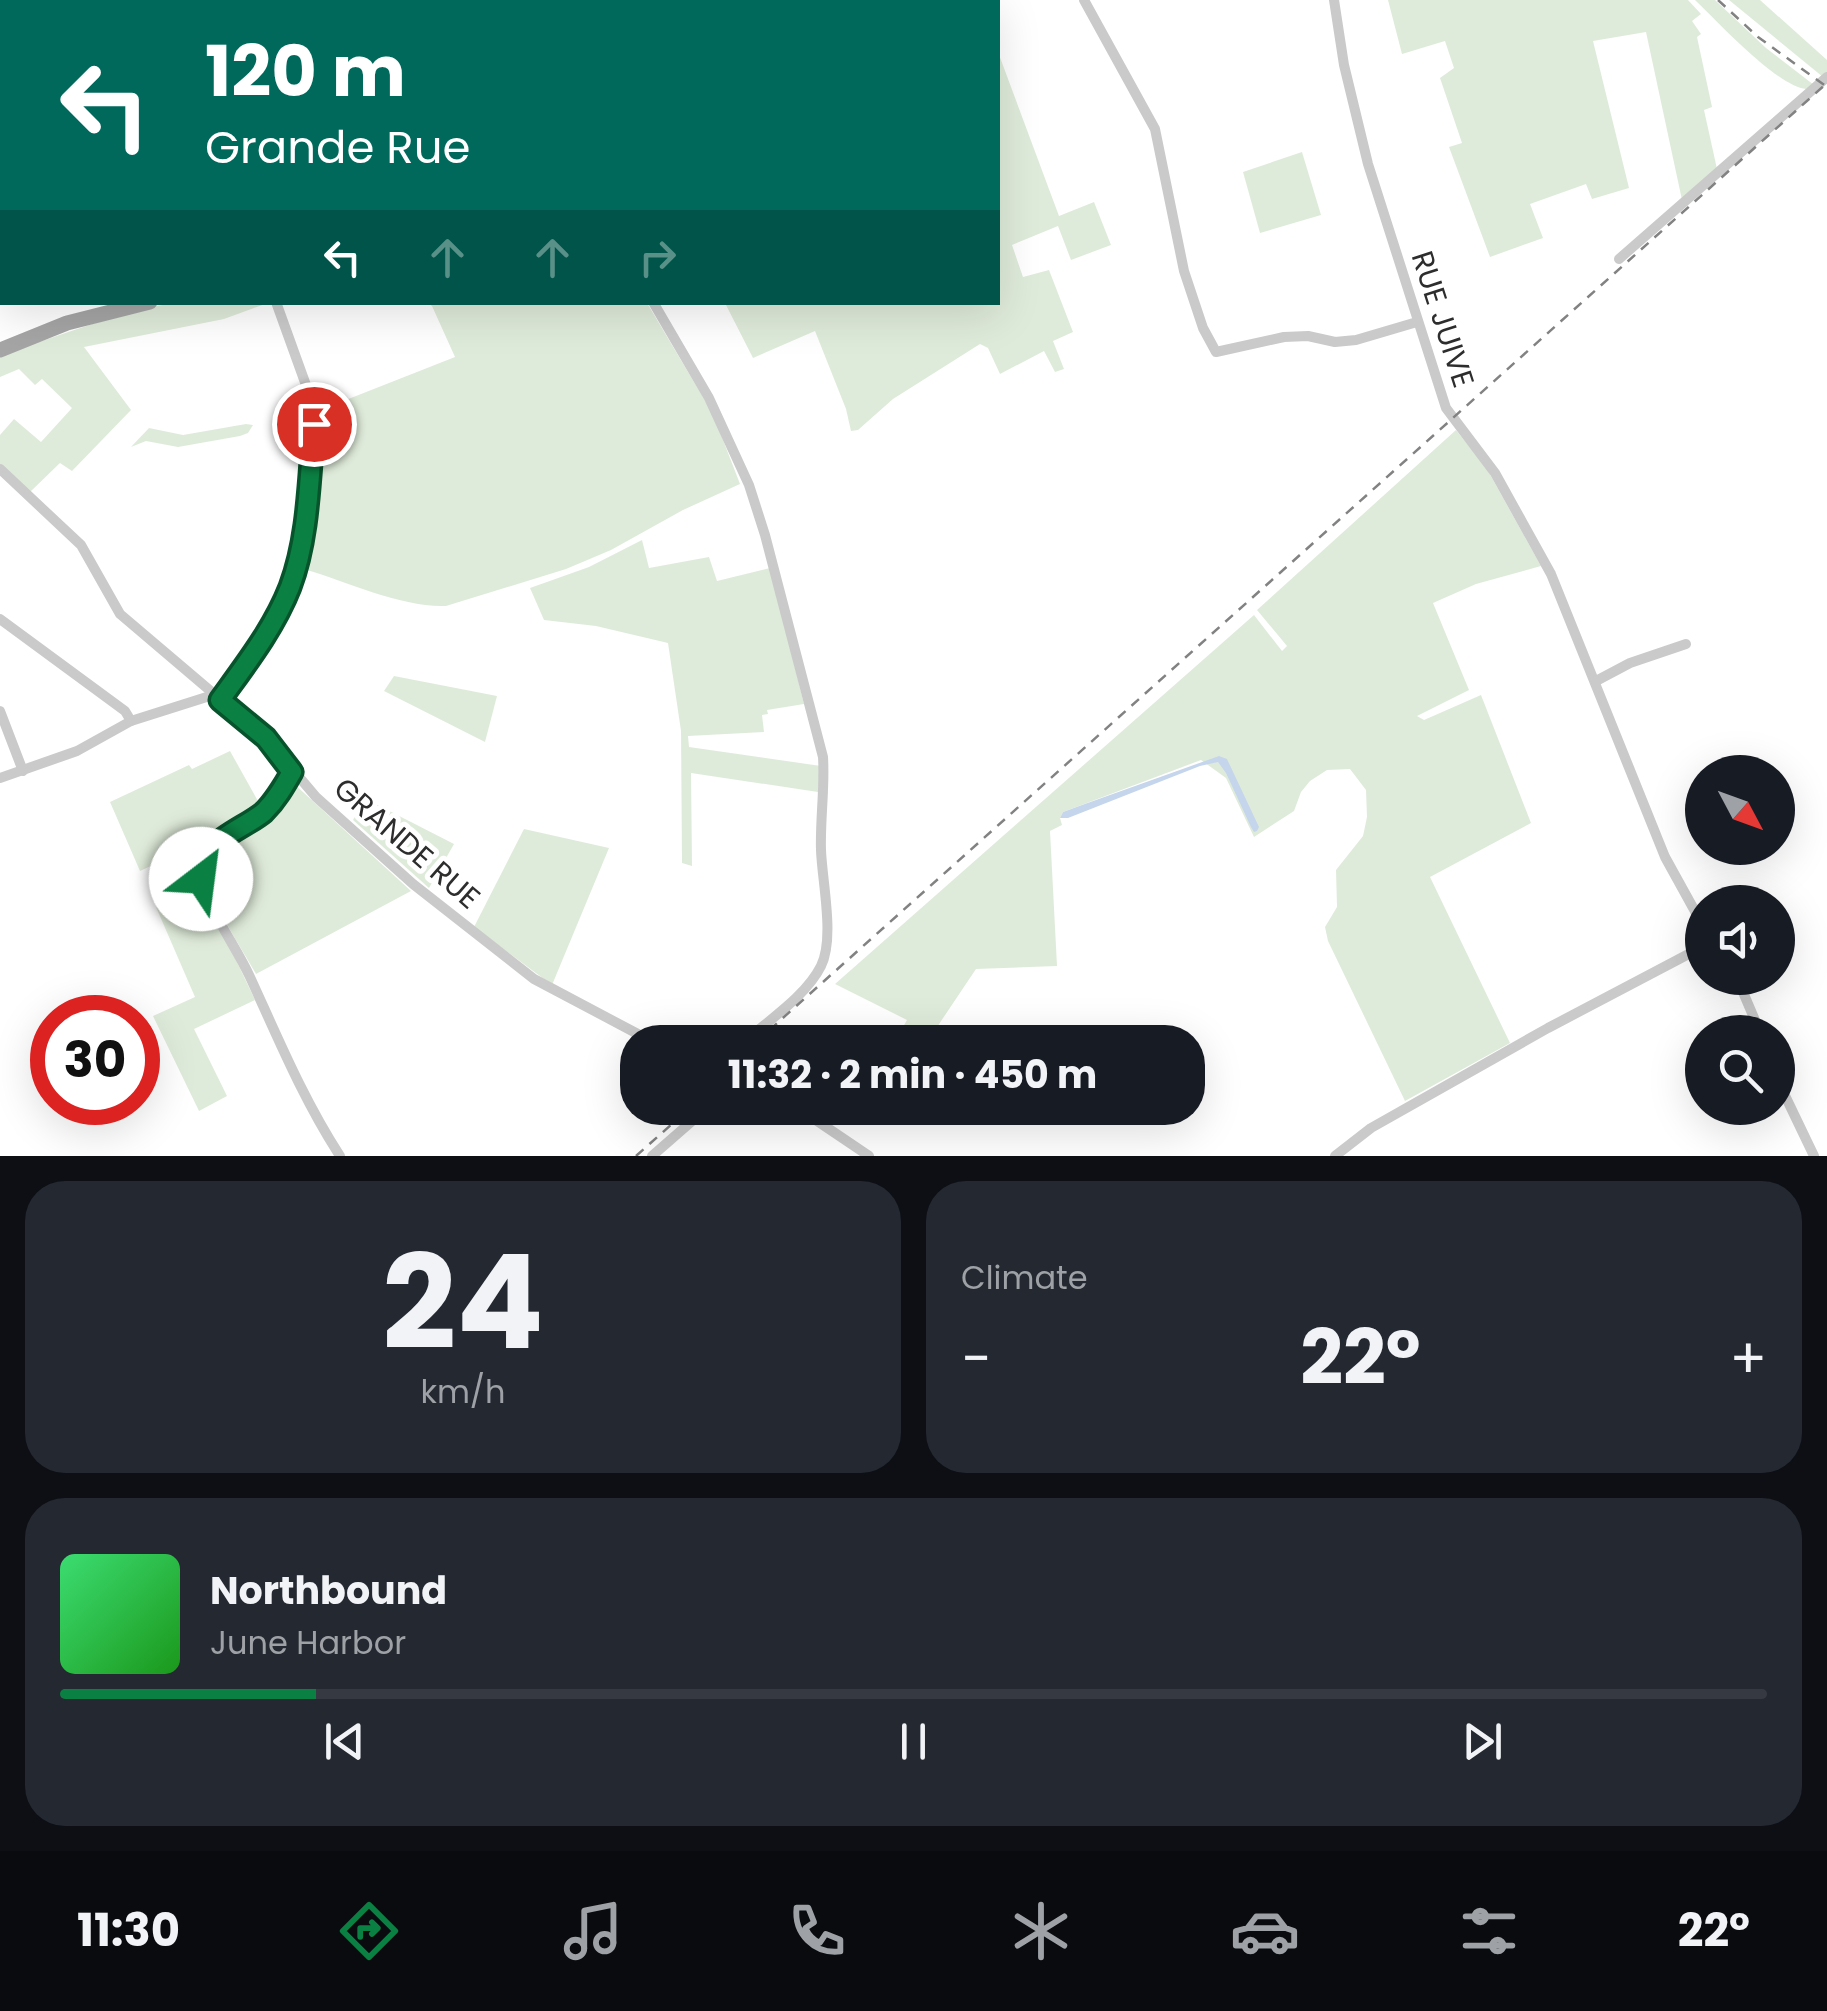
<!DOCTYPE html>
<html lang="en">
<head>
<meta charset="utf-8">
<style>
	body { margin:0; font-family:Poppins,sans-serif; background:#242831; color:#f1f3f6; height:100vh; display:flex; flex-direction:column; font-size:38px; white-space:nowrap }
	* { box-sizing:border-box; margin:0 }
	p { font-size:32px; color:#9ea1a6 }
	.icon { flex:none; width:55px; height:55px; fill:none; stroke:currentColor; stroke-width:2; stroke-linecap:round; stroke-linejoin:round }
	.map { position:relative; height:1156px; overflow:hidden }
	.side { display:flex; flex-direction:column; gap:25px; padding:25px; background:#0d0f14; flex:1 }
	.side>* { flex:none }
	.hud { position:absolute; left:0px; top:0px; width:1000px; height:305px; box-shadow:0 10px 40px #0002; background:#00695c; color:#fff; overflow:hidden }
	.needle { width:65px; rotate:131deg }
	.buttons { position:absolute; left:1685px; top:755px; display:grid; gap:20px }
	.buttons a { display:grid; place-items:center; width:110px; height:110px; border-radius:50%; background:#171b24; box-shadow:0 10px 40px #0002; font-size:50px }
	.speed { position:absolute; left:30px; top:995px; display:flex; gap:20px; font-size:50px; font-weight:700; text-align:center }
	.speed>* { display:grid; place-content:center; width:130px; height:130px; border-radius:50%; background:#171b24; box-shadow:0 10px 40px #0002; line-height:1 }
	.speed .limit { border:15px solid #d22; background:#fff; color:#111 }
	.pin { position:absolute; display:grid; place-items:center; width:85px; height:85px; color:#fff; margin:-42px; border:5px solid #fff; border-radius:50%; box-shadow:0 2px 10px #0007 }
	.me { position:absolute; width:110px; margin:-55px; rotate:30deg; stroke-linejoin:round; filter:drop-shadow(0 0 8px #0008) }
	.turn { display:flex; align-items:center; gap:35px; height:210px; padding:0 40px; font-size:45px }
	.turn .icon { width:130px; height:130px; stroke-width:2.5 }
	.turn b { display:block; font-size:70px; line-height:85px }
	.lanes { display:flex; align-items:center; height:95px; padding:0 40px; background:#0003; justify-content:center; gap:50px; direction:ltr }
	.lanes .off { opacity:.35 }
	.big { font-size:75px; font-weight:700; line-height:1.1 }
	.side .widget { flex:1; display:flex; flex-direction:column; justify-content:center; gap:15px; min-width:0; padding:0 35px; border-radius:40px; background:#242831 }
	.side .dial { align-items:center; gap:0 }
	.dial b { font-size:130px; line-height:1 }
	.song { display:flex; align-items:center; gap:30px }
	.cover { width:120px; height:120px; border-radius:15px; background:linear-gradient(135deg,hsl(140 70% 55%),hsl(120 70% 35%)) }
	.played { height:10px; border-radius:5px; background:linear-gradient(90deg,#0b8043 15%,#363941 15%) }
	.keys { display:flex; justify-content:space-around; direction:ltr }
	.heat { display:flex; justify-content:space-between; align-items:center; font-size:55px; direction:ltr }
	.side .tiles { flex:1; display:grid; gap:25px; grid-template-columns:1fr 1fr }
	.widget:last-child { grid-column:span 2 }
	.trip { position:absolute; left:620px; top:1025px; width:585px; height:100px; border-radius:40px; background:#171b24; box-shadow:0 10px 40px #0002; font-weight:700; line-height:100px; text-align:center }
	.tab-bar { display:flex; height:160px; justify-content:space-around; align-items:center; background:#090b0e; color:#9ea1a6 }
	.tab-bar .icon { width:70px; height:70px }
	.tab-bar .active { color:#0b8043 }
	.tab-bar b { font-size:45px; color:#f1f3f6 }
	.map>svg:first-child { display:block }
</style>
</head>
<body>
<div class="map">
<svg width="1827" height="1156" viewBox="0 0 1827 1156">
	<rect width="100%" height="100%" fill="#fff"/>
	<!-- green -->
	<g fill="#dfebda">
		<polygon points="180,0 811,0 176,2"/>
		<polygon points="1388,0 1688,0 1701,14 1692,21 1701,34 1697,37 1712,107 1704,110 1717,169 1682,200 1646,32 1593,41 1629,188 1592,199 1586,184 1530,204 1543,238 1490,257 1449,147 1462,143 1440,78 1454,68 1445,41 1402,54"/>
		<path d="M 1695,0 L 1715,0 L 1766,48 L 1814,85 L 1806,89 C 1778,87 1717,21 1695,0 Z"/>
		<polygon points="1729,0 1760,0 1827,60 1827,73 1823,77"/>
		<polygon points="998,52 1059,216 1094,202 1111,245 1071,260 1058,226 1012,245 1023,277 1049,270 1073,332 1053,341 1064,369 1055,372 1044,351 1000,374 988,348 980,344 893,399 858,430 851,431 846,409 815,331 753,358 725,303 998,302 998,240 1000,239 998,230"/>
		<polygon points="1302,152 1321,215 1260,233 1243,172"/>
		<polygon points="176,303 268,303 224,319 84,347 131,410 72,471 60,463 30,492 0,464 0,435 14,419 41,442 72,408 42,379 35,385 19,369 0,377 0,355 137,309"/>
		<path d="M 428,303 L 647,303 L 713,414 L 740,484 L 683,510 L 611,550 L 566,569 L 446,606 C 404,608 347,582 307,570 L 303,566 L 323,409 L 455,357 L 432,306 Z"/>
		<polygon points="246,424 253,425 248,433 240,436 178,447 146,441 131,447 149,428 183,435"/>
		<polygon points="1456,430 1487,469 1541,566 1476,584 1433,603 1469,690 1417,716 1424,720 1481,695 1531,823 1430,877 1510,1043 1405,1101 1328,941 1325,927 1337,907 1336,870 1363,836 1367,817 1366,790 1350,769 1327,770 1310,781 1301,792 1294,811 1254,837 1226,778 1201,760 1063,812 1060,818 1062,825 1050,831 1057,966 976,969 927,1042 895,1041 907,1020 835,984 1254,615 1282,651 1287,646 1257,610"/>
		<polygon points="642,540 649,568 709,557 717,581 770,568 804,704 767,710 768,714 762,715 764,732 688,736 689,747 821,766 818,792 691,773 692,866 682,863 681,731 668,643 596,626 544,620 530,588 589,567"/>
		<polygon points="394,676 497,696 485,742 384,691"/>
		<polygon points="230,751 263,810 205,850 195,867 185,850 140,871 110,802 189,765 192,769"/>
		<path d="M 292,782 L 411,891 L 256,974 C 241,946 202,892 208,861 L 281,798 Z"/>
		<polygon points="366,799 454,844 429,888 353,820"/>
		<polygon points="524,829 609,848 552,985 474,927"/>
		<polygon points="205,895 255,1000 194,1029 227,1096 199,1111 153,1016 195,997 156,907 170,900 182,905"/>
	</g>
	<!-- water -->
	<polygon fill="#c5d5ec" points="1219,756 1227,759 1259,827 1257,831 1254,832 1251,827 1226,773 1218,762 1200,766 1068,818 1060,818 1063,812 1082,805"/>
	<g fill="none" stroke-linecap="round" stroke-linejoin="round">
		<!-- street -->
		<g stroke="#cacaca" stroke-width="10">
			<polyline points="1084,0 1155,129 1184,271 1203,328 1216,352 1284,337 1308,336 1335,342 1356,340 1417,322"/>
			<polyline points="1334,0 1344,65 1368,164 1446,408 1495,473 1551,574 1665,857 1702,924"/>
			<polyline points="1619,259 1827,77"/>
			<path d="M 653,302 L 709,398 L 749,485 L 765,535 L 823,757 C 825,788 820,819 821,850 C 822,881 835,938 821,966 C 806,996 769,1020 744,1042"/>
			<polyline points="0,469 81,545 120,614 267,739 316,797 413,884 534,979 653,1042"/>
			<polyline points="0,619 125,711 131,721"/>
			<polyline points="1596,681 1630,663 1686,644"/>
			<polyline points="221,700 279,611 296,567 304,524 313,424 311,399 276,302"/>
			<polyline points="0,711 23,771"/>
			<path d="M 292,772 C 284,787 276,801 263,812 C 241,831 215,840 199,865 C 204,906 233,940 250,977 C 278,1038 303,1099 340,1156"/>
			<polyline points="0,778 77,751 131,721 213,695"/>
			<polyline points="1737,978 1760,1032"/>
			<polyline points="1778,1081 1814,1156"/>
			<polyline points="798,1108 869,1156"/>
			<polyline points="652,1156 707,1108"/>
			<polyline points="1335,1156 1371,1128 1548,1028 1702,947"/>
		</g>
		<!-- primary -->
		<g stroke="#a5a5a5" stroke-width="15">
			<polyline points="829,2 836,0"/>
			<polyline points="0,350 67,323 150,302"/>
		</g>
		<!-- rail -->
		<g stroke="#828282" stroke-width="2.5" stroke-dasharray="10 8" stroke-linecap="butt">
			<polyline points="1718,0 1758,37 1827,87"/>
			<polyline points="756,1042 1827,83"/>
			<polyline points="636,1156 690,1108"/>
		</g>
	</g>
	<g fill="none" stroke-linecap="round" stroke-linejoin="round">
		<defs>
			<path id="route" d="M 201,879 C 196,843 241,831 264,812 C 276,800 284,786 292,772 L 266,738 L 220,700 C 246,664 274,628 290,587 C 309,537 309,477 314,424"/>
		</defs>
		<!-- route casing -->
		<use href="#route" stroke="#07532c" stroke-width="25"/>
		<!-- route -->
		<use href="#route" stroke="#0b8043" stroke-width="18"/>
	</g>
	<g text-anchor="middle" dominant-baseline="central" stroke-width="10" stroke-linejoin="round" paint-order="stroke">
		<!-- street labels -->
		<g font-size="30" fill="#2d2d2d" stroke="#fff">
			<text transform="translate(1443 319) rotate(72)">RUE JUIVE</text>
			<text transform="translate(407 843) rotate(41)">GRANDE RUE</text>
		</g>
	</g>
</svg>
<div class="buttons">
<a><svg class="needle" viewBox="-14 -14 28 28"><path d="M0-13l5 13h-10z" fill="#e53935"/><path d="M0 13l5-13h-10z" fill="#9ea1a6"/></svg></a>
<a><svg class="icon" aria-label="sound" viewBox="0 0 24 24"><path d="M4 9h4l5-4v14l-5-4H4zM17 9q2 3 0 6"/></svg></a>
<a><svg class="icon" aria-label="search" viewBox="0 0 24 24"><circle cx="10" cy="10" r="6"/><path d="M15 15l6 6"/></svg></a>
</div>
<div class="speed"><div class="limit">30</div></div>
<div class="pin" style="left:314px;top:424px;background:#d93025"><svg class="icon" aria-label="arrive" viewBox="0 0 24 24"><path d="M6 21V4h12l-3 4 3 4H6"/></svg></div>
<svg class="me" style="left:201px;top:879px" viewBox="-20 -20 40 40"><circle r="19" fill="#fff"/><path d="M0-13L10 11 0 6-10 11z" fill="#0b8043"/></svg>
<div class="trip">11:32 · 2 min · 450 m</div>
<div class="hud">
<div class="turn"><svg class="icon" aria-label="left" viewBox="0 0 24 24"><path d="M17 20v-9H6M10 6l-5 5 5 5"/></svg><div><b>120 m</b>Grande Rue</div></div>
<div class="lanes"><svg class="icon" aria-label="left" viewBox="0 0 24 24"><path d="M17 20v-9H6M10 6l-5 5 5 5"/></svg><svg class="icon off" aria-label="ahead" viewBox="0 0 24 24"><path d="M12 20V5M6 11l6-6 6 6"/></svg><svg class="icon off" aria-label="ahead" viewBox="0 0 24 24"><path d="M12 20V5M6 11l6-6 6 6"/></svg><svg class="icon off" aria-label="right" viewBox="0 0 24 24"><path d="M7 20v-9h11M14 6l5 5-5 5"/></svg></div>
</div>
</div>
<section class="side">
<div class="tiles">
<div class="widget dial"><b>24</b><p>km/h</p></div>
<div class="widget"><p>Climate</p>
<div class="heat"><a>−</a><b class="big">22°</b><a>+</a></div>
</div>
<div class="widget">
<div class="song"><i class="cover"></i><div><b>Northbound</b><p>June Harbor</p></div></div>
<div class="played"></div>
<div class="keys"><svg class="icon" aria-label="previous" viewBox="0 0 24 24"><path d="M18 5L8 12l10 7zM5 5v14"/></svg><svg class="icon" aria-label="pause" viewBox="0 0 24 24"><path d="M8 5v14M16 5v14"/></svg><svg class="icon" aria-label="next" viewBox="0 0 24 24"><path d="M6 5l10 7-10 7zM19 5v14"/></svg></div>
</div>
</div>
</section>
<nav class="tab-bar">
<b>11:30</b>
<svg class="icon active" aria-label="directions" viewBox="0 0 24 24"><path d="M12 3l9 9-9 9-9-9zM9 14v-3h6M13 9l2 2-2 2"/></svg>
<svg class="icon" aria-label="music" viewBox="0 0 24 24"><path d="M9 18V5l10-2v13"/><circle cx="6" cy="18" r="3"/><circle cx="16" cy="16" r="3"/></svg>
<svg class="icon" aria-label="phone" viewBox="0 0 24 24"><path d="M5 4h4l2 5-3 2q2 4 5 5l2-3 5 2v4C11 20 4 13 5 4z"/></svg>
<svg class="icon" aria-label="climate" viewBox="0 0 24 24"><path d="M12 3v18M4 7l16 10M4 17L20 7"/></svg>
<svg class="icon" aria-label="car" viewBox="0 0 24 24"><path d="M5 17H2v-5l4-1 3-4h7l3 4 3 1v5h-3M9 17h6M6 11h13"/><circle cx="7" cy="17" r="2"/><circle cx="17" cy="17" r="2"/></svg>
<svg class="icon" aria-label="filters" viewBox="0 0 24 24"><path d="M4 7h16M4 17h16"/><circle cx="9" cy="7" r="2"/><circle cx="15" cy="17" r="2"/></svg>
<b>22°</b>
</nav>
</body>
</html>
